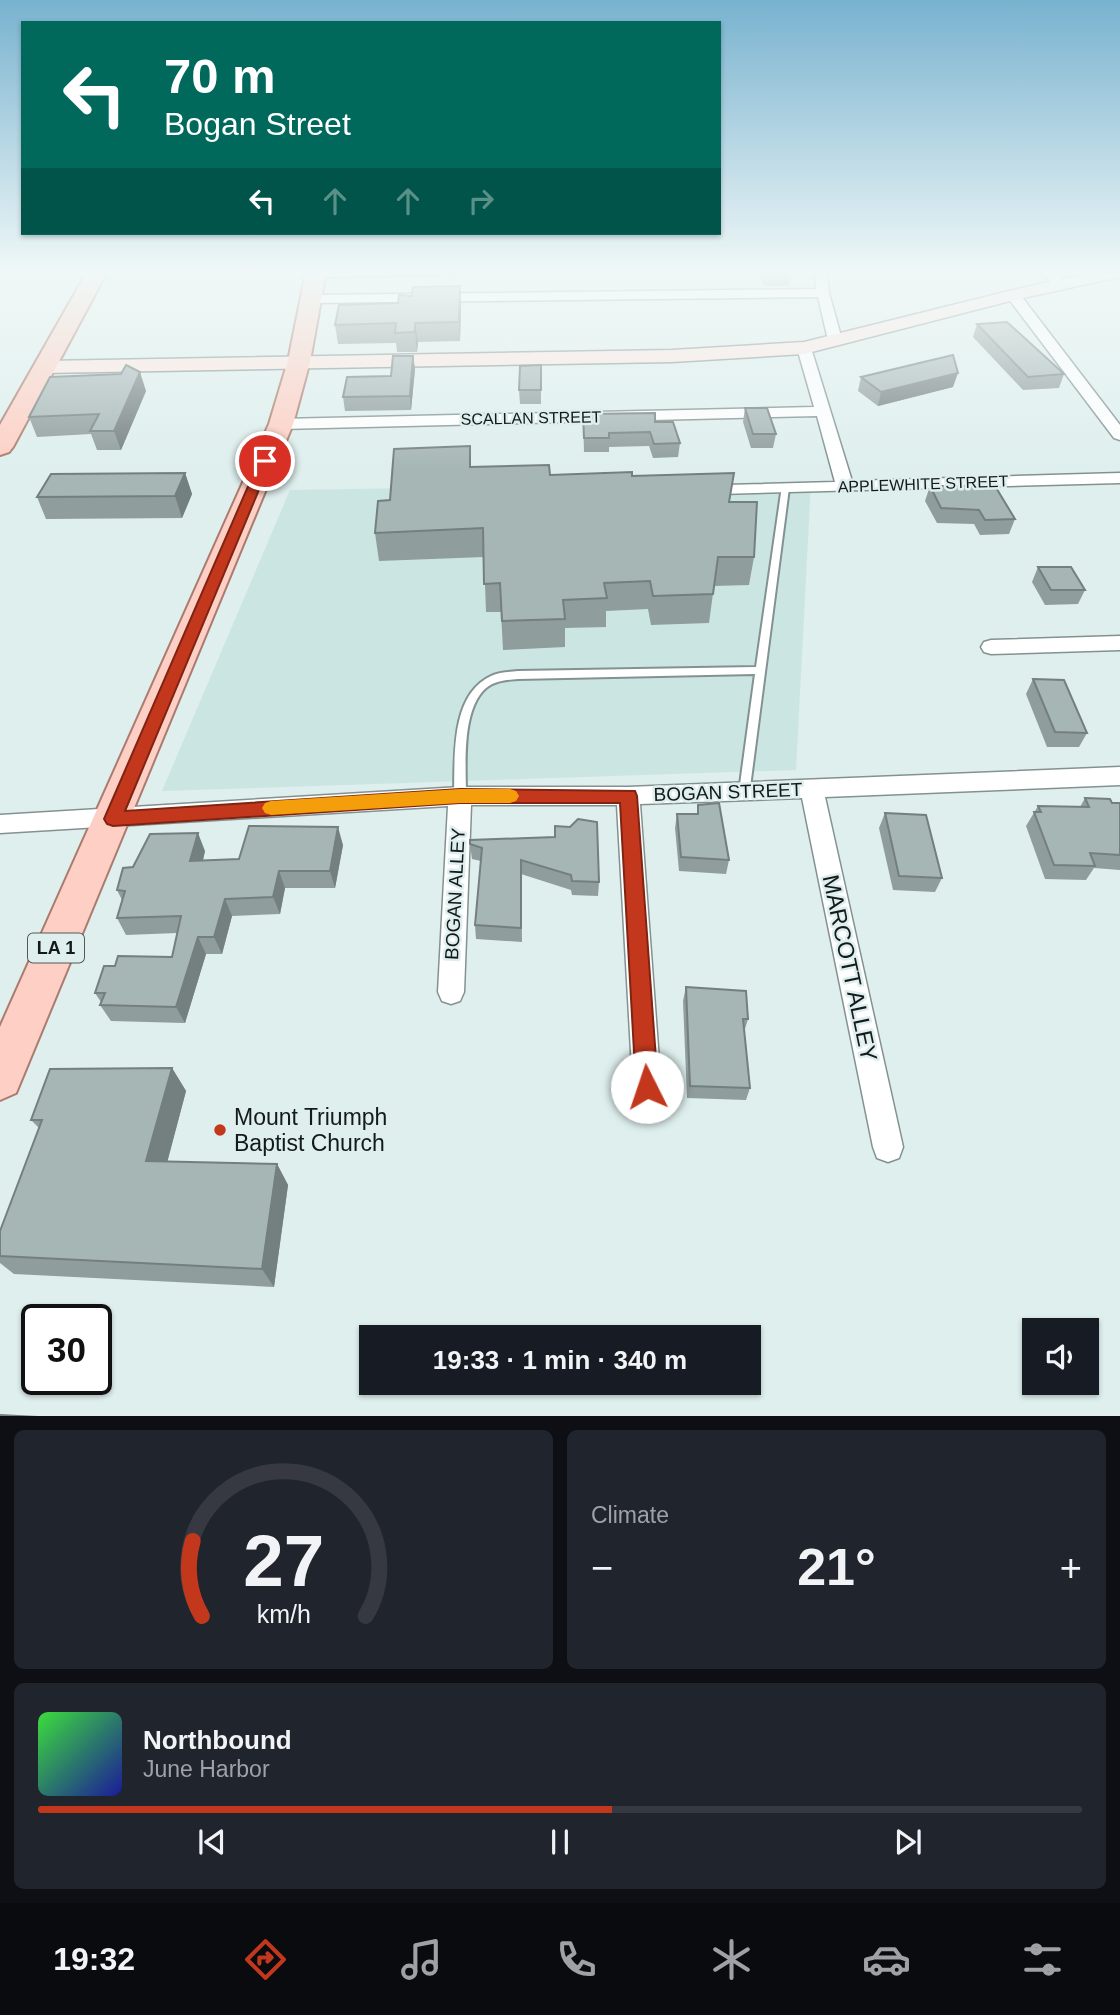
<!DOCTYPE html>
<html lang="en">
<head>
<meta charset="utf-8">
<style>
	body { margin:0; font-family:Helvetica,sans-serif; background:#20242c; color:#f1f3f6; height:100vh; display:flex; flex-direction:column; font-size:26px; white-space:nowrap }
	* { box-sizing:border-box; margin:0 }
	p { font-size:23px; color:#9ea1a6 }
	.icon { flex:none; width:38px; height:38px; fill:none; stroke:currentColor; stroke-width:2; stroke-linecap:round; stroke-linejoin:round }
	.map { position:relative; height:1416px; overflow:hidden }
	.sheet { display:flex; flex-direction:column; gap:14px; padding:14px; background:#0d0f14; flex:1 }
	.sheet>* { flex:none }
	.top-card { position:absolute; left:21px; top:21px; width:700px; height:214px; border-radius:0px; box-shadow:0 2px 5px #0004; background:#00695c; color:#fff; overflow:hidden }
	.buttons { position:absolute; left:1022px; top:1318px; display:grid; gap:14px }
	.buttons a { display:grid; place-items:center; width:77px; height:77px; border-radius:0px; background:#171b24; box-shadow:0 2px 5px #0004; font-size:35px }
	.speed { position:absolute; left:21px; top:1304px; display:flex; gap:14px; font-size:35px; font-weight:700; text-align:center }
	.speed>* { display:grid; place-content:center; width:91px; height:91px; border-radius:50%; background:#171b24; box-shadow:0 2px 5px #0004; line-height:1 }
	.speed .limit { border:4px solid #111; border-radius:10px; background:#fff; color:#111 }
	.pin { position:absolute; display:grid; place-items:center; width:60px; height:60px; color:#fff; margin:-30px; border:4px solid #fff; border-radius:50%; box-shadow:0 2px 7px #0007 }
	.me { position:absolute; width:77px; margin:-38px; rotate:356deg; stroke-linejoin:round; filter:drop-shadow(0 0 5px #0008) }
	.turn { display:flex; align-items:center; gap:24px; height:147px; padding:0 28px; font-size:32px }
	.turn .icon { width:91px; height:91px; stroke-width:2.5 }
	.turn b { display:block; font-size:49px; line-height:60px }
	.lanes { display:flex; align-items:center; height:66px; padding:0 28px; background:#0003; justify-content:center; gap:35px; direction:ltr }
	.lanes .off { opacity:.35 }
	.big { font-size:52px; font-weight:700; line-height:1.1 }
	.sheet .widget { flex:1; display:flex; flex-direction:column; justify-content:center; gap:10px; min-width:0; padding:0 24px; border-radius:10px; background:#20242c }
	.sheet .dial { align-items:center; gap:0 }
	.dial svg { height:182px; overflow:visible; fill:none; stroke:#363941; stroke-width:7; stroke-linecap:round; text-anchor:middle }
	.dial text { fill:#f1f3f6; stroke:none }
	.song { display:flex; align-items:center; gap:21px }
	.cover { width:84px; height:84px; border-radius:10px; background:linear-gradient(135deg,hsl(120 70% 55%),hsl(240 70% 35%)) }
	.played { height:7px; border-radius:4px; background:linear-gradient(90deg,#c3381d 55%,#363941 55%) }
	.keys { display:flex; justify-content:space-around; direction:ltr }
	.heat { display:flex; justify-content:space-between; align-items:center; font-size:38px; direction:ltr }
	.sheet .tiles { flex:1; display:grid; gap:14px; grid-template-columns:1fr 1fr }
	.widget:last-child { grid-column:span 2 }
	.trip { position:absolute; left:359px; top:1325px; width:402px; height:70px; border-radius:0px; background:#171b24; box-shadow:0 2px 5px #0004; font-weight:700; line-height:70px; text-align:center }
	.menu { display:flex; height:112px; justify-content:space-around; align-items:center; background:#090b0e; color:#9ea1a6 }
	.menu .icon { width:49px; height:49px }
	.menu .current { color:#c3381d }
	.menu b { font-size:32px; color:#f1f3f6 }
	.map>svg:first-child { display:block }
</style>
</head>
<body>
<div class="map">
<svg width="1120" height="1417" viewBox="0 0 1120 1417">
	<rect width="100%" height="100%" fill="#deefed"/>
	<!-- built -->
	<polygon fill="#cbe5e3" points="811,482 796,770 162,791 290,490"/>
	<g fill="none" stroke-linecap="round" stroke-linejoin="round">
		<defs>
			<g id="service">
				<polygon points="371,272 461,272 458,274 315,277 312,275 315,273"/>
				<path d="M 782,486 L 788,486 L 789,488 L 749,795 L 741,795 L 739,792 L 755,674 L 518,679 C 507,680 496,680 486,688 C 461,710 466,766 466,796 L 464,799 L 456,799 L 454,796 C 455,758 450,695 491,676 C 499,672 509,672 518,671 L 756,667 Z"/>
			</g>
			<g id="minor">
				<polygon points="815,272 827,272 829,293 842,340 840,343 835,344 828,340 818,297 310,303 304,299 310,295 816,289"/>
				<polygon points="1041,272 1054,272 1066,285 1064,288 1056,288"/>
				<polygon points="1013,291 1018,292 1120,425 1120,440 1114,438 1008,298 1007,295"/>
				<polygon points="804,344 811,348 852,481 1120,473 1120,483 720,494 718,490 720,486 726,485 835,482 817,416 281,429 273,424 281,419 814,407 797,348"/>
				<polygon points="1120,636 1120,650 991,654 984,652 981,647 984,642 991,640"/>
				<polygon points="1120,767 1120,785 825,797 903,1147 899,1158 888,1162 877,1158 873,1147 802,798 640,804 661,1087 657,1097 647,1101 637,1097 633,1087 617,805 471,805 464,992 460,1001 451,1004 442,1001 438,992 448,806 0,833 0,815 460,787 628,787"/>
			</g>
			<polygon id="secondary" points="1096,272 1120,272 1120,277 1014,300 804,354 672,362 44,373 37,371 34,367 37,363 44,361 672,350 804,342 1013,290"/>
			<g id="primary">
				<polygon points="87,272 107,272 13,447 9,452 0,455 0,425"/>
				<polygon points="306,272 326,272 310,361 293,424 16,1093 0,1100 0,1027 269,424 288,361"/>
			</g>
		</defs>
		<!-- service casing -->
		<use href="#service" stroke="#839291" stroke-width="4"/>
		<!-- minor casing -->
		<use href="#minor" stroke="#839291" stroke-width="3"/>
		<!-- secondary casing -->
		<use href="#secondary" stroke="#839291" stroke-width="3"/>
		<!-- primary casing -->
		<use href="#primary" stroke="#ab7b6f" stroke-width="4"/>
		<!-- service -->
		<use href="#service" fill="#fff" fill-rule="evenodd"/>
		<!-- minor -->
		<use href="#minor" fill="#fff" fill-rule="evenodd"/>
		<!-- secondary -->
		<use href="#secondary" fill="#fee7e2" fill-rule="evenodd"/>
		<!-- primary -->
		<use href="#primary" fill="#fecfc4" fill-rule="evenodd"/>
	</g>
	<!-- wall -->
	<g fill="#8f9d9c">
		<polygon points="758,272 790,272 791,274 789,286 764,286"/>
		<polygon points="460,286 461,305 460,341 418,342 417,352 397,352 396,343 338,344 335,325 398,303 412,296"/>
		<polygon points="977,324 1064,374 1059,388 1023,390 973,337"/>
		<polygon points="413,356 415,369 411,410 345,411 343,397 391,376"/>
		<polygon points="541,365 541,404 520,404 519,390"/>
		<polygon points="861,377 953,387 878,406 858,391"/>
		<polygon points="146,391 121,450 97,450 91,434 37,437 29,417"/>
		<polygon points="745,408 776,434 773,448 751,448 743,422"/>
		<polygon points="583,414 655,422 680,443 678,457 653,458 649,446 609,447 609,452 584,452"/>
		<polygon points="471,467 550,475 632,476 730,502 754,557 749,585 714,586 709,623 651,625 648,609 606,611 606,627 565,628 565,647 503,650 501,612 486,612 484,557 379,561 375,533 390,500"/>
		<polygon points="185,473 192,494 182,518 46,519 37,497"/>
		<polygon points="930,486 1015,519 1009,534 980,535 974,524 937,523 925,501"/>
		<polygon points="1038,567 1085,590 1078,604 1045,605 1032,582"/>
		<polygon points="1033,679 1087,733 1079,747 1047,747 1026,694"/>
		<polygon points="1085,798 1112,803 1120,803 1120,870 1094,868 1086,880 1045,879 1026,826 1038,806 1080,807"/>
		<polygon points="698,805 729,860 726,874 679,871 675,828 677,814 697,814"/>
		<polygon points="885,813 942,878 935,892 893,890 879,828"/>
		<polygon points="470,844 599,882 598,896 572,895 571,890 521,874 522,942 476,939 475,925 481,861 472,859"/>
		<polygon points="343,845 335,888 285,888 280,914 232,916 222,954 206,954 185,1023 111,1021 100,1005 101,1002 95,993 115,966 172,957 177,933 126,935 117,918 122,900 117,890 133,867 205,851 203,861 239,859"/>
		<polygon points="686,987 748,1019 744,1032 750,1088 746,1100 687,1098 683,1001"/>
		<polygon points="172,1068 186,1091 167,1162 277,1164 288,1185 274,1287 14,1274 0,1263 0,1231 39,1128 31,1120"/>
	</g>
	<!-- shaded-wall -->
	<g fill="#747f7f">
		<polygon points="460,286 461,305 460,341 459,322"/>
		<polygon points="415,323 418,342 417,352 415,332"/>
		<polygon points="413,356 415,369 411,410 410,396"/>
		<polygon points="140,372 146,391 121,450 114,431"/>
		<polygon points="958,373 953,387 878,406 881,392"/>
		<polygon points="185,473 192,494 182,518 175,496"/>
		<polygon points="338,827 343,845 335,888 330,871"/>
		<polygon points="198,833 205,851 198,879 190,861"/>
		<polygon points="279,871 285,888 280,914 273,897"/>
		<polygon points="225,899 232,916 222,954 214,937"/>
		<polygon points="198,937 206,954 185,1023 176,1007"/>
		<polygon points="172,1068 186,1091 162,1182 146,1161"/>
		<polygon points="277,1164 288,1185 274,1287 262,1269"/>
	</g>
	<!-- building -->
	<g fill="#a6b6b5" stroke="#747f7f" stroke-width="2">
		<polygon points="765,272 790,272 791,274 765,274"/>
		<polygon points="460,286 459,322 415,323 415,332 395,333 396,323 335,325 339,305 398,303 399,295 412,296 413,287"/>
		<polygon points="1007,322 1064,374 1028,377 977,324"/>
		<polygon points="953,355 958,373 881,392 861,377"/>
		<polygon points="393,356 413,356 410,396 343,397 347,377 391,376"/>
		<polygon points="126,365 140,372 114,431 90,431 99,414 29,417 50,377 121,374"/>
		<polygon points="541,365 541,390 519,390 520,366"/>
		<polygon points="745,408 767,408 776,434 753,434"/>
		<polygon points="655,413 655,422 673,422 680,443 654,444 650,432 609,433 609,438 584,438 583,414"/>
		<polygon points="470,446 470,467 549,465 550,475 632,472 632,476 734,473 729,502 757,502 754,557 718,557 713,594 653,596 650,581 604,583 607,598 563,600 565,619 502,621 500,583 484,584 483,528 375,533 378,501 390,500 394,449"/>
		<polygon points="185,473 175,496 37,497 51,474"/>
		<polygon points="930,486 995,486 1015,519 985,520 979,510 941,508"/>
		<polygon points="1038,567 1071,567 1085,590 1051,590"/>
		<polygon points="1033,679 1064,680 1087,733 1055,732"/>
		<polygon points="1085,798 1110,799 1112,803 1120,803 1120,855 1090,853 1095,866 1054,865 1034,812 1041,812 1038,806 1089,807"/>
		<polygon points="719,803 729,860 681,857 677,814 698,814 698,805"/>
		<polygon points="885,813 926,815 942,878 899,876"/>
		<polygon points="578,819 597,822 599,882 572,881 571,875 521,860 521,928 475,925 482,848 470,844 470,840 555,837 555,826 570,827"/>
		<polygon points="249,826 338,827 330,871 279,871 273,897 225,899 214,937 198,937 176,1007 100,1005 105,993 95,993 104,966 115,966 118,956 172,957 181,916 117,918 125,891 117,890 123,868 133,867 150,834 198,833 190,861 239,859"/>
		<polygon points="686,987 746,991 748,1019 743,1019 750,1088 690,1086"/>
		<polygon points="172,1068 146,1161 277,1164 262,1269 0,1256 0,1231 42,1120 31,1120 50,1069"/>
		<polygon points="0,1415 38,1417 0,1417"/>
	</g>
	<!-- sky -->
	<linearGradient id="sky" x2="0" y2="1"><stop stop-color="#78b2cf"/><stop offset="0.58" stop-color="#f0f8f7"/><stop offset="1" stop-color="#f0f8f7" stop-opacity="0"/></linearGradient>
	<rect width="1120" height="470" fill="url(#sky)"/>
	<!-- route -->
	<polygon fill="#c3381d" stroke="#7f2413" stroke-width="2" points="265,457 271,461 125,811 460,789 635,791 637,796 658,1087 654,1094 647,1098 639,1094 636,1087 620,803 460,803 113,826 107,824 104,819 259,461"/>
	<!-- slow -->
	<polygon fill="#f59e0b" points="460,789 510,789 516,791 519,796 516,801 510,803 460,803 271,815 265,813 262,808 265,803 271,801"/>
	<!-- markers -->
	<circle fill="#c3381d" stroke="#deefed" stroke-width="2.5" cx="220" cy="1130" r="7"/>
	<g text-anchor="middle" dominant-baseline="central" stroke-width="5" stroke-linejoin="round" paint-order="stroke">
		<!-- far-street labels -->
		<g font-size="16" fill="#141a19" stroke="#deefed">
			<text transform="translate(531 418) rotate(-1)">SCALLAN STREET</text>
			<text transform="translate(923 484) rotate(-2)">APPLEWHITE STREET</text>
		</g>
		<!-- shield labels -->
		<rect fill="#deefed" stroke="#515a59" stroke-width="2" x="28" y="933.5" width="56" height="29" rx="5"/>
		<g font-size="18" font-weight="bold" fill="#141a19">
			<text x="56" y="948">LA 1</text>
		</g>
		<!-- street labels -->
		<g font-size="19" fill="#141a19" stroke="#deefed">
			<text transform="translate(728 792) rotate(-2)">BOGAN STREET</text>
			<text transform="translate(455 894) rotate(-87)">BOGAN ALLEY</text>
		</g>
		<!-- near-street labels -->
		<g font-size="23" fill="#141a19" stroke="#deefed">
			<text transform="translate(850 968) rotate(78)">MARCOTT ALLEY</text>
		</g>
		<!-- near-poi labels -->
		<g font-size="23" fill="#141a19" stroke="#deefed" text-anchor="start">
			<text x="234" y="1117">Mount Triumph<tspan x="234" dy="26">Baptist Church</tspan></text>
		</g>
	</g>
</svg>
<div class="buttons">
<a><svg class="icon" aria-label="sound" viewBox="0 0 24 24"><path d="M4 9h4l5-4v14l-5-4H4zM17 9q2 3 0 6"/></svg></a>
</div>
<div class="speed"><div class="limit">30</div></div>
<div class="pin" style="left:265px;top:461px;background:#d93025"><svg class="icon" aria-label="arrive" viewBox="0 0 24 24"><path d="M6 21V4h12l-3 4 3 4H6"/></svg></div>
<svg class="me" style="left:647px;top:1087px" viewBox="-20 -20 40 40"><circle r="19" fill="#fff"/><path d="M0-13L10 11 0 6-10 11z" fill="#c3381d"/></svg>
<div class="trip">19:33 · 1 min · 340 m</div>
<div class="top-card">
<div class="turn"><svg class="icon" aria-label="left" viewBox="0 0 24 24"><path d="M17 20v-9H6M10 6l-5 5 5 5"/></svg><div><b>70 m</b>Bogan Street</div></div>
<div class="lanes"><svg class="icon" aria-label="left" viewBox="0 0 24 24"><path d="M17 20v-9H6M10 6l-5 5 5 5"/></svg><svg class="icon off" aria-label="ahead" viewBox="0 0 24 24"><path d="M12 20V5M6 11l6-6 6 6"/></svg><svg class="icon off" aria-label="ahead" viewBox="0 0 24 24"><path d="M12 20V5M6 11l6-6 6 6"/></svg><svg class="icon off" aria-label="right" viewBox="0 0 24 24"><path d="M7 20v-9h11M14 6l5 5-5 5"/></svg></div>
</div>
</div>
<section class="sheet">
<div class="tiles">
<div class="widget dial"><svg viewBox="0 0 100 80">
<path d="M14 69A42 42 0 1 1 86 69"/>
<path d="M14 69A42 42 0 0 1 10 36" stroke="#c3381d"/>
<text x="50" y="56" font-size="32" font-weight="700">27</text>
<text x="50" y="72" font-size="11">km/h</text>
</svg></div>
<div class="widget"><p>Climate</p>
<div class="heat"><a>−</a><b class="big">21°</b><a>+</a></div>
</div>
<div class="widget">
<div class="song"><i class="cover"></i><div><b>Northbound</b><p>June Harbor</p></div></div>
<div class="played"></div>
<div class="keys"><svg class="icon" aria-label="previous" viewBox="0 0 24 24"><path d="M18 5L8 12l10 7zM5 5v14"/></svg><svg class="icon" aria-label="pause" viewBox="0 0 24 24"><path d="M8 5v14M16 5v14"/></svg><svg class="icon" aria-label="next" viewBox="0 0 24 24"><path d="M6 5l10 7-10 7zM19 5v14"/></svg></div>
</div>
</div>
</section>
<nav class="menu">
<b>19:32</b>
<svg class="icon current" aria-label="directions" viewBox="0 0 24 24"><path d="M12 3l9 9-9 9-9-9zM9 14v-3h6M13 9l2 2-2 2"/></svg>
<svg class="icon" aria-label="music" viewBox="0 0 24 24"><path d="M9 18V5l10-2v13"/><circle cx="6" cy="18" r="3"/><circle cx="16" cy="16" r="3"/></svg>
<svg class="icon" aria-label="phone" viewBox="0 0 24 24"><path d="M5 4h4l2 5-3 2q2 4 5 5l2-3 5 2v4C11 20 4 13 5 4z"/></svg>
<svg class="icon" aria-label="climate" viewBox="0 0 24 24"><path d="M12 3v18M4 7l16 10M4 17L20 7"/></svg>
<svg class="icon" aria-label="car" viewBox="0 0 24 24"><path d="M5 17H2v-5l4-1 3-4h7l3 4 3 1v5h-3M9 17h6M6 11h13"/><circle cx="7" cy="17" r="2"/><circle cx="17" cy="17" r="2"/></svg>
<svg class="icon" aria-label="filters" viewBox="0 0 24 24"><path d="M4 7h16M4 17h16"/><circle cx="9" cy="7" r="2"/><circle cx="15" cy="17" r="2"/></svg>
</nav>
</body>
</html>
